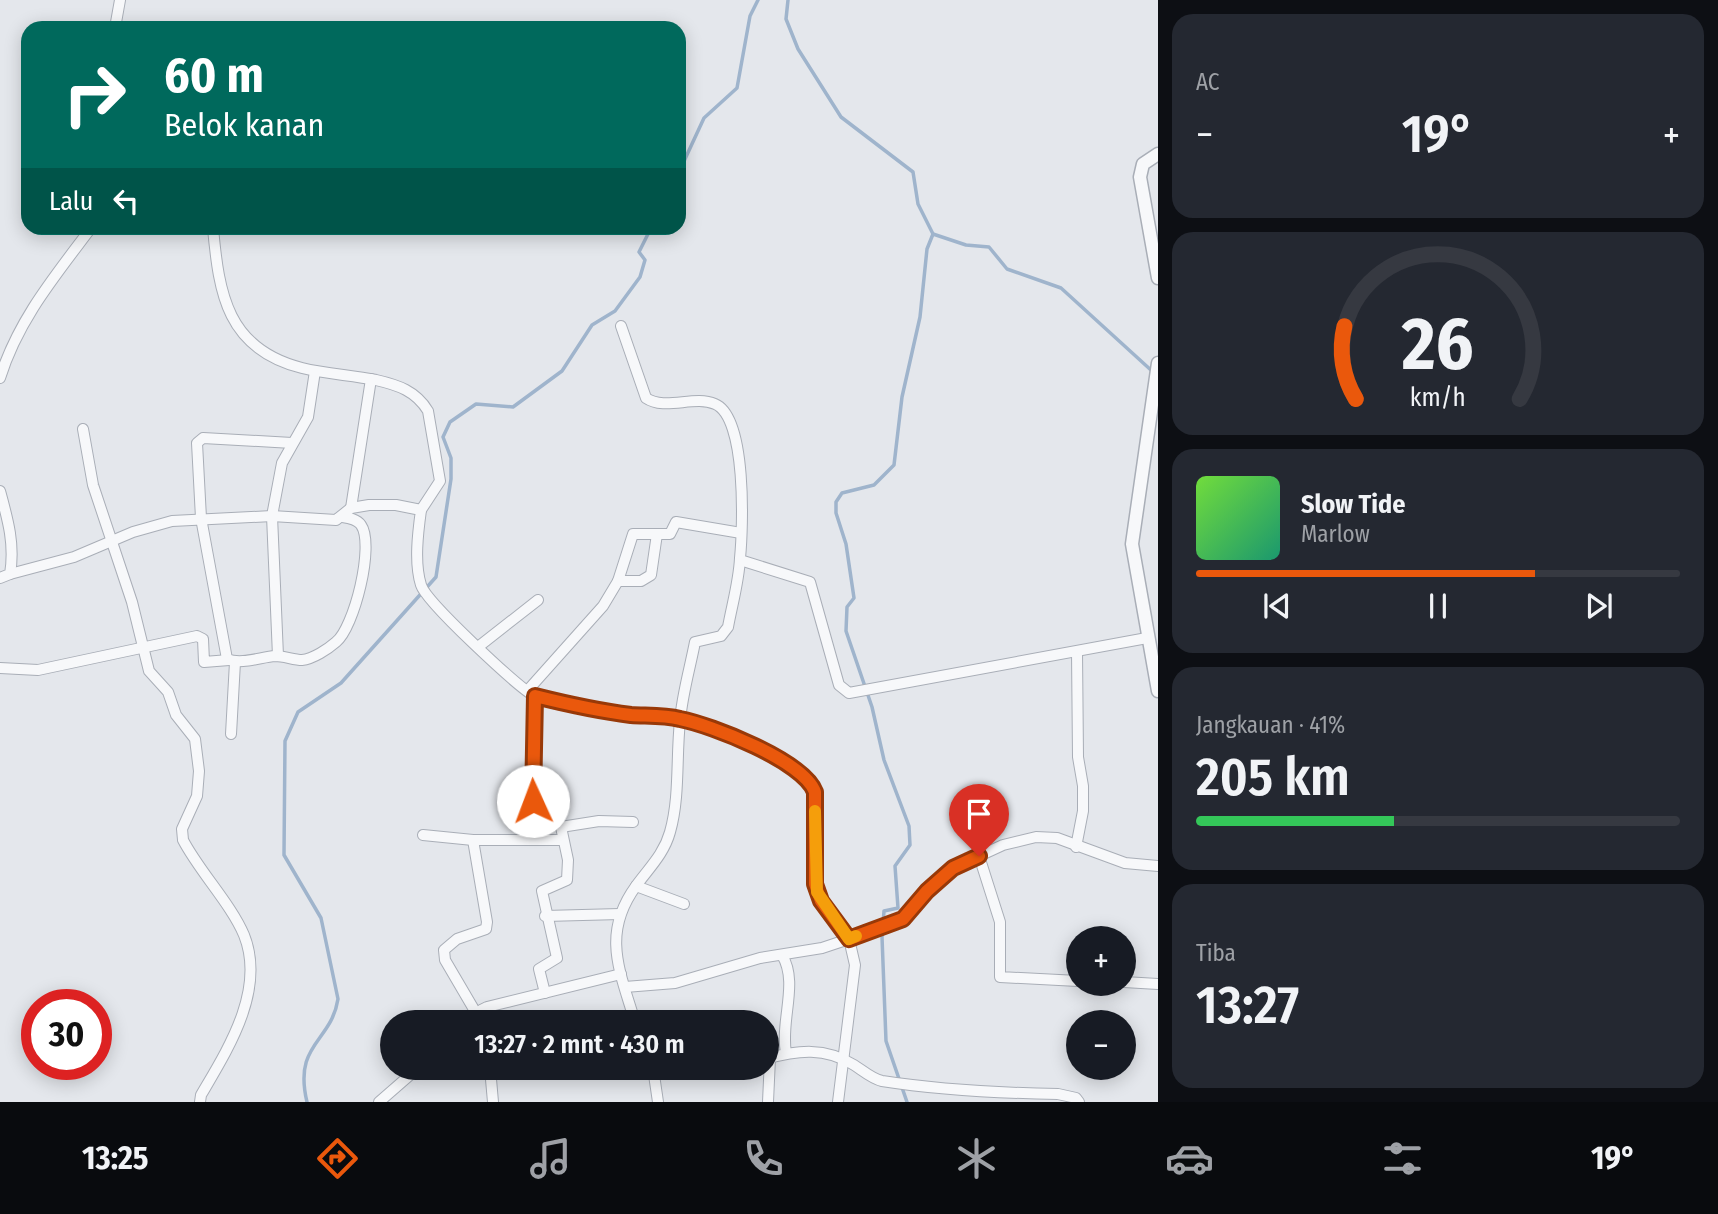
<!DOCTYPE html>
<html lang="id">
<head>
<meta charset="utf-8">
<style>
	body { margin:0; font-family:"Fira Sans Condensed",sans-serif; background:#242831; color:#f1f3f6; height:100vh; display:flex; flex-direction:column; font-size:26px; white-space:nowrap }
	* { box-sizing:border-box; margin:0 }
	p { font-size:23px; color:#9ea1a6 }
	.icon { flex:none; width:38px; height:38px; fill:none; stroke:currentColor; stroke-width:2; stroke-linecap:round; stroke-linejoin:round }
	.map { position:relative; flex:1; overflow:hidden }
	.drawer { display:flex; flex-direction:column; gap:14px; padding:14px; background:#0d0f14; width:560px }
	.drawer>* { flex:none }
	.top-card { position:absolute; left:21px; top:21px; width:665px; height:214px; border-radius:21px; box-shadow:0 4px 18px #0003; background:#00695c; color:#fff; overflow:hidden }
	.buttons { position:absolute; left:1066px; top:926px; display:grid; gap:14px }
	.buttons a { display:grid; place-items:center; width:70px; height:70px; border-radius:50%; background:#171b24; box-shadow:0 4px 18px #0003; font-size:35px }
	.speed { position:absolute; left:21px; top:989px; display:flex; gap:14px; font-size:35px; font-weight:700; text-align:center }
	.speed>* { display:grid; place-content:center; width:91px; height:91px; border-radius:50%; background:#171b24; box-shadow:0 4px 18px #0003; line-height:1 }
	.speed .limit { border:10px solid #d22; background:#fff; color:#111 }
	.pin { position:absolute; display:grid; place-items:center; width:60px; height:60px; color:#fff; margin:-72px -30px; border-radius:50% 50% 50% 0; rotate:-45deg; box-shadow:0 0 7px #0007 }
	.pin .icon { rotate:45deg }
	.me { position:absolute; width:77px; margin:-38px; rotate:358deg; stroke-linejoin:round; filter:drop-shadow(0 0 5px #0008) }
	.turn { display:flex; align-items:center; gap:24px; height:147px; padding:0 28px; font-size:32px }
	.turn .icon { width:91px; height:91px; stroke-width:2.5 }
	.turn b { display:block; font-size:49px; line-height:60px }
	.then { display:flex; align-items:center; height:66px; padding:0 28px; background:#0003; gap:14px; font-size:26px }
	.big { font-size:52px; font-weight:600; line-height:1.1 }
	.drawer .tile { flex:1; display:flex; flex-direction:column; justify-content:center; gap:10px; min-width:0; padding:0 24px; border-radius:21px; background:#242831 }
	.drawer .dial { align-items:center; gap:0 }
	.dial svg { height:182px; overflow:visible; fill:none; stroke:#363941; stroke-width:7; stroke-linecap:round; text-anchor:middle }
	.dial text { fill:#f1f3f6; stroke:none }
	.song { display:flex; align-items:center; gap:21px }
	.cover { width:84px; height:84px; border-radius:10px; background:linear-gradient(135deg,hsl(100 70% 55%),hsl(160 70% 35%)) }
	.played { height:7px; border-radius:4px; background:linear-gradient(90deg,#ea580c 70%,#363941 70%) }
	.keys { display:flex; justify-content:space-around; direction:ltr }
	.heat { display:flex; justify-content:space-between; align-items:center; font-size:38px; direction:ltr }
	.charge { height:10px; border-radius:5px; background:linear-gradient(90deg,#34c759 41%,#363941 0) }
	.trip { position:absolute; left:380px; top:1010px; width:399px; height:70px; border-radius:35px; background:#171b24; box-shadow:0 4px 18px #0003; font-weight:600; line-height:70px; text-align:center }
	.tab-bar { display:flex; height:112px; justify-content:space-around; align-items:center; background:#090b0e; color:#9ea1a6 }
	.tab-bar .icon { width:49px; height:49px }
	.tab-bar .active { color:#ea580c }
	.tab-bar b { font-size:32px; color:#f1f3f6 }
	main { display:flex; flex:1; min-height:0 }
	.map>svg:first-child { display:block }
</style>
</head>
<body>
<main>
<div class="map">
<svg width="1158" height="1102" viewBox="0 0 1158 1102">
	<rect width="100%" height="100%" fill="#e4e7ec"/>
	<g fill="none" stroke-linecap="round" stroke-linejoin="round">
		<!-- stream -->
		<g stroke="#9fb4cc" stroke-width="3.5">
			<polyline points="788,0 786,19 798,49 841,117 913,172 918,204 933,234 966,245 989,247 1007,269 1061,288 1152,371"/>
			<polyline points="679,172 704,118 737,88 750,16 758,0"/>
			<path d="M 307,1102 C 293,1043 331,1043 338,999 L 321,918 L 284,855 L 285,741 L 298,712 L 341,683 L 436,577 L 451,479 L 451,458 L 443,437 L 450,422 L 476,404 L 513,407 L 562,371 L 592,325 L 615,311 L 640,277 L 645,260 L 639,252 L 651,228"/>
			<polyline points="907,1102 886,1041 882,937 884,911 898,908 895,866 910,845 909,826 884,760 872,707 846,631 847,607 854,598 846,544 836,513 836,502 842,493 874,485 894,465 902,397 920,317 927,249 933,234"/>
		</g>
		<defs>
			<g id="minor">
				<polyline points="115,28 120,0"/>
				<path d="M 213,228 C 219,294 227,349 302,368 C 326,374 351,375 376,380 C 398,385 416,391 428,411 L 440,481 L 421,510"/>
				<path d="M 621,326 L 646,398 C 665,411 694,395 715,404 C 747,417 743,528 740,558 C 739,581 732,605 728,627 L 721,636 L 695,642 C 690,668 682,695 680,721 C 676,757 680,797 670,832 C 664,854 649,868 636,886 C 601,934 620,971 635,1022"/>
				<path d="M 0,378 C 18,320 55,276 91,228"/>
				<path d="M 83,429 L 93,485 L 132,602 L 149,671 L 168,692 L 176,715 L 195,739 L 199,771 L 197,796 L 182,829 L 183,840 C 199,871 231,904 244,935 C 266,990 228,1049 201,1095 L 200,1102"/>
				<path d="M 292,443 L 203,438 L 197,443 L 201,518 L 227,659 C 241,665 261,657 275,656 C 284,656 294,660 302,660 C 313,659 328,649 336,642 C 354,628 375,545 361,525 C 357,519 349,518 342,517"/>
				<path d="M 0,491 C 8,520 15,545 10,574 L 0,578"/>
				<polyline points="351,508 371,379"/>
				<polyline points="740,560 810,582 839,685 849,693 1147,638"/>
				<path d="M 10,574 L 74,557 L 133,532 L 172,521 L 272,516 L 336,520 L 351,508 L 369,505 L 396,505 L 421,510 C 418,532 414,563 421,585 C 426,602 516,685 534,696 C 561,711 643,714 676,718 C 688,720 700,726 711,730 C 750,744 781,759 813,786 L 815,884 L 821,901 L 849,939 L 855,965 L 838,1102"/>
				<polyline points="618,581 633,534 657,534"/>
				<polyline points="478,647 538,600"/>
				<polyline points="278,656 272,516 282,463 308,417 315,371"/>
				<polyline points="0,668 38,670 197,636 203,639 204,662 229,660"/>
				<polyline points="528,690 603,606 618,581 641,581 651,575 657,534 670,534 676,522 741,533"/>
				<polyline points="535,696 533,801 553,810 561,827 599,821 633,822"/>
				<polyline points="231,734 235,662"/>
				<polyline points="423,835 473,840 563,840"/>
				<polyline points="1076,847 1083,811 1083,786 1078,757 1077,652"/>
				<polyline points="979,856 1000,922 1000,977 1078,981"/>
				<polyline points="636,886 684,904"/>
				<polyline points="545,916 620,914"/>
				<path d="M 782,955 C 799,983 780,1020 786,1053"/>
				<polyline points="1124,982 1158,984"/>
				<polyline points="625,987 675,983 760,958 822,948 849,939 903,919 927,891 953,868 1003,845 1036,837 1057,838 1125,863 1158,866"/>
				<polyline points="545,993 539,969 557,958 542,891 567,880 568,860 561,827"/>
				<polyline points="479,1021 481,1010 487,1007 621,974"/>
				<polyline points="472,1022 479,1018 445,960 444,950 457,939 486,929 487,922 473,840"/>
				<path d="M 766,1059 C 798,1050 825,1047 854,1065 C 862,1070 872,1079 882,1081 C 940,1090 999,1093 1058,1094 L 1076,1098 L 1079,1102"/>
				<polyline points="490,1068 493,1102"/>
				<polyline points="653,1068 658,1102"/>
				<polyline points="379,1102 418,1068"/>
				<polyline points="768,1102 770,1058"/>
			</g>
			<g id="tertiary">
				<polyline points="1158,154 1143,164 1140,177 1158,278"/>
				<polyline points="1158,363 1132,544 1158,691"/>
			</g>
		</defs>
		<!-- minor casing -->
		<use href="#minor" stroke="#a9aeb7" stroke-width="12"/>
		<!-- tertiary casing -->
		<use href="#tertiary" stroke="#a9aeb7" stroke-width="15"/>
		<!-- minor -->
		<use href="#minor" stroke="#f7f8fa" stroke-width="10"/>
		<!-- tertiary -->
		<use href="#tertiary" stroke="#f7f8fa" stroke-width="12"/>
	</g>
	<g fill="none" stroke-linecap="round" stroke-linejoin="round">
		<defs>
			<path id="route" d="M 533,801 L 535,696 C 567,704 599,711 631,715 C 647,716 664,715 680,719 C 711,725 804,761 815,792 L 815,884 L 821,901 L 849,939 L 903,919 L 927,891 L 953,868 L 979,856"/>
		</defs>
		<!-- route casing -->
		<use href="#route" stroke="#983908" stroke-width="18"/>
		<!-- route -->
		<use href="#route" stroke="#ea580c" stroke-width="12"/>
		<!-- slow -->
		<polyline stroke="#f59e0b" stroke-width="12" points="815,811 817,892 849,939 856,936"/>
	</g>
</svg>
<div class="buttons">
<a>+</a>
<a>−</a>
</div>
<div class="speed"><div class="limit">30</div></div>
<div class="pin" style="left:979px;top:856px;background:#d93025"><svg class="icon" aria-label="arrive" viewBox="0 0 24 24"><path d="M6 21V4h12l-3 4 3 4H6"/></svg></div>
<svg class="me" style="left:533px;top:801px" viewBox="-20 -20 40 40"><circle r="19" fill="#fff"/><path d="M0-13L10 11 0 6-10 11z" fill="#ea580c"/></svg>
<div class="trip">13:27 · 2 mnt · 430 m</div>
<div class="top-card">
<div class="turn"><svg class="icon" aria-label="right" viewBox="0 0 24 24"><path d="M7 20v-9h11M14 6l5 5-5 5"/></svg><div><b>60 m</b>Belok kanan</div></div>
<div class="then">Lalu<svg class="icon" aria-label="left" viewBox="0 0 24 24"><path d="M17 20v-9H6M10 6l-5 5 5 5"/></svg></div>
</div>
</div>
<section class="drawer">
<div class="tile"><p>AC</p>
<div class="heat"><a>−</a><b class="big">19°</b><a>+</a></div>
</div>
<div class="tile dial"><svg viewBox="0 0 100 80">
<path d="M14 69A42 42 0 1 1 86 69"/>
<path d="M14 69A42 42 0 0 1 9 37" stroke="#ea580c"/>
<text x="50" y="56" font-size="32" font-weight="700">26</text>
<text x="50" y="72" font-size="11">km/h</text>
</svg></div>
<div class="tile">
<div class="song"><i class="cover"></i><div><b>Slow Tide</b><p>Marlow</p></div></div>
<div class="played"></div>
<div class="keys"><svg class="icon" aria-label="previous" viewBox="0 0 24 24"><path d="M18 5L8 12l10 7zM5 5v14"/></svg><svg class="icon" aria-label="pause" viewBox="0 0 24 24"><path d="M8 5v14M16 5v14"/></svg><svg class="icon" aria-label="next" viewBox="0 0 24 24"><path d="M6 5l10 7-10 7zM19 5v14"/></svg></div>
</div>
<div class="tile"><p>Jangkauan · 41%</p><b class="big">205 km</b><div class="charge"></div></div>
<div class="tile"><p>Tiba</p><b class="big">13:27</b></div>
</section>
</main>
<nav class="tab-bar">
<b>13:25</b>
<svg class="icon active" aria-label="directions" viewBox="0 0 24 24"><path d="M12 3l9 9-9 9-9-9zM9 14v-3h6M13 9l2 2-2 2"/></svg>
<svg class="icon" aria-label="music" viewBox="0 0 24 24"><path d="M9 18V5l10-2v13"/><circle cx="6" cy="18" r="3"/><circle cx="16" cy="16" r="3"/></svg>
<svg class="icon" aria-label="phone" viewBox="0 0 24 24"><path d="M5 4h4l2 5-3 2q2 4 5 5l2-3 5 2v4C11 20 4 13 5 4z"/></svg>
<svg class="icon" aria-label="climate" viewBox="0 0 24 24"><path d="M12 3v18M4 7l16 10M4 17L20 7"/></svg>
<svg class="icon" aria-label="car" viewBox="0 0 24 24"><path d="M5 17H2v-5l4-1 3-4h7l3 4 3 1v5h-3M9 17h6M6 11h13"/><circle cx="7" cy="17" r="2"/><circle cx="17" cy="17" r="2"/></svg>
<svg class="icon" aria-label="filters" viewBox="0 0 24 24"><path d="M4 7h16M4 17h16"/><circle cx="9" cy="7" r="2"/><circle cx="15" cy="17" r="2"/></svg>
<b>19°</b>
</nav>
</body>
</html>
